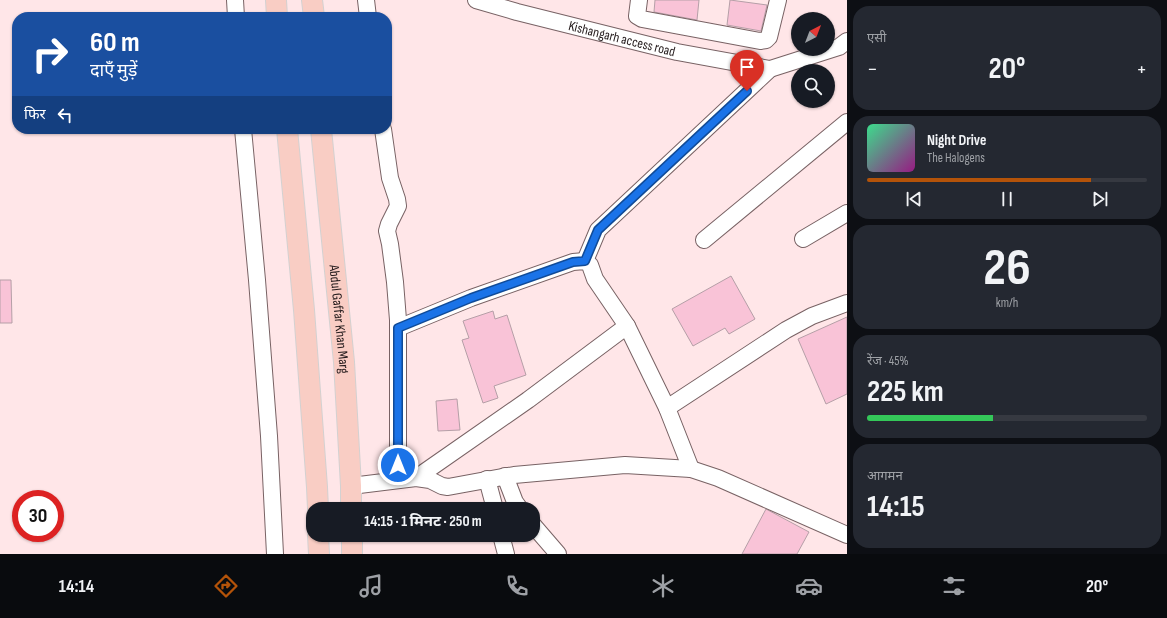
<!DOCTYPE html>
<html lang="hi">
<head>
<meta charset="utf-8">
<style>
	body { margin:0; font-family:"Sofia Sans Condensed","Noto Sans Devanagari",sans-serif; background:#242831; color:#f1f3f6; height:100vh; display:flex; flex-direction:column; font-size:15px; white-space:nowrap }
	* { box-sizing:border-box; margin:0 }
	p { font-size:13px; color:#9ea1a6 }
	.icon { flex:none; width:22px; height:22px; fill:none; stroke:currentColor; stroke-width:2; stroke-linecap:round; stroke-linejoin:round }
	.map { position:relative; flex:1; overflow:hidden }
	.sheet { display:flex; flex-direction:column; gap:6px; padding:6px; background:#0d0f14; width:320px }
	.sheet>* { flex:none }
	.banner { position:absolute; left:12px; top:12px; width:380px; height:122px; border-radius:16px; box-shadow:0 1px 3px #0004; background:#1a4fa0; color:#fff; overflow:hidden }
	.needle { width:26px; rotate:42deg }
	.controls { position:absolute; left:791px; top:12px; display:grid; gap:8px }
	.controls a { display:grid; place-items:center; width:44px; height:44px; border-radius:50%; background:#171b24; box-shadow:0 1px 3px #0004; font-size:20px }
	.speed { position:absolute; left:12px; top:490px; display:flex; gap:8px; font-size:20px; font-weight:700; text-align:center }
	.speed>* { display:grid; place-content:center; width:52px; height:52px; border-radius:50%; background:#171b24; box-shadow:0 1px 3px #0004; line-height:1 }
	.speed .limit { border:6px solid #d22; background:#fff; color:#111 }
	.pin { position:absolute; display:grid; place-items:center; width:34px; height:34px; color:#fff; margin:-41px -17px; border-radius:50% 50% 50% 0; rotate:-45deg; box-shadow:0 0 4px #0007 }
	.pin .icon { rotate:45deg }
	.me { position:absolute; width:44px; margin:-22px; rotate:0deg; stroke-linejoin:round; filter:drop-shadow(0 0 3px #0008) }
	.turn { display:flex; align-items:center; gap:14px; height:84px; padding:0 12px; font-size:18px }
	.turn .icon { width:52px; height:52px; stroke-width:2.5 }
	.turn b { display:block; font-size:28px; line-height:34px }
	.then { display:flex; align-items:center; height:38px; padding:0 12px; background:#0003; gap:8px; font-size:15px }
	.big { font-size:30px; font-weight:700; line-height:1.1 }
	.sheet .tile { flex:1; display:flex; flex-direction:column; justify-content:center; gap:6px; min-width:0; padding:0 14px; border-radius:16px; background:#242831 }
	.sheet .dial { align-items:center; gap:0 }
	.dial b { font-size:52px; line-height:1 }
	.song { display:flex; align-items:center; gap:12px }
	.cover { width:48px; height:48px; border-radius:6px; background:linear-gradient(135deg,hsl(150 70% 55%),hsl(310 70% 35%)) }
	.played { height:4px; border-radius:2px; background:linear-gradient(90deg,#b45309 80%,#363941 80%) }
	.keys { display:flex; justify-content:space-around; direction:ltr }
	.heat { display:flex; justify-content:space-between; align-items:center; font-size:22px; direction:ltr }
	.charge { height:6px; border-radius:3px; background:linear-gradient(90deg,#34c759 45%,#363941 0) }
	.trip { position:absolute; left:306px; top:502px; width:234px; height:40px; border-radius:16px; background:#171b24; box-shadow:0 1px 3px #0004; font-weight:700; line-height:40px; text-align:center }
	.tabs { display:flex; height:64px; justify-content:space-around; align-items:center; background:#090b0e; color:#9ea1a6 }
	.tabs .icon { width:28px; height:28px }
	.tabs .on { color:#b45309 }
	.tabs b { font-size:18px; color:#f1f3f6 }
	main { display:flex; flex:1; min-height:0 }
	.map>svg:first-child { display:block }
</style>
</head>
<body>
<main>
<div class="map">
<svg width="847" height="554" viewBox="0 0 847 554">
	<rect width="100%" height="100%" fill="#ffe6e8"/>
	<!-- building -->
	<g fill="#f9c3d7" stroke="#b59fa7">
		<polygon points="655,0 699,0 697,20 654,12"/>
		<polygon points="730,0 767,5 761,31 727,25"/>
		<polygon points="731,276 755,319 729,334 725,328 693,346 672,309"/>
		<polygon points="0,280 11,280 12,323 0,323"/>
		<polygon points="493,311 495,319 507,315 526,375 494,386 498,398 483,403 462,340 469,338 463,321"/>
		<polygon points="847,317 847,394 826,404 798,339"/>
		<polygon points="457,399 460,430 438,431 436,401"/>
		<polygon points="766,509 809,532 797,554 742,554"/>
	</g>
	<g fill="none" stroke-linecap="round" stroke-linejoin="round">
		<defs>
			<g id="minor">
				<polyline points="235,0 236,17"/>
				<polyline points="366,0 368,17"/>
				<path id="s1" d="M 476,0 L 517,12 L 677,52 L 770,69"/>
				<polyline points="639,0 637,16 642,19 760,41 766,40 769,37 778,0"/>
				<polyline points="243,129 257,280 269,436 275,554"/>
				<polyline points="383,129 390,178 397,199 398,206 389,224 387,231 390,244 395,282 398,320 398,480"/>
				<polyline points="803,239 847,213"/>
				<polyline points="704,240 847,122"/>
				<polyline points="585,261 598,230 770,69 839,47 847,41"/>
				<polyline points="398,328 471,298 573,262 585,261 590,265 595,279 627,326 667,408 691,469"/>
				<polyline points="667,408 786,330 812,316 847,303"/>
				<polyline points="505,476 515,502 520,509"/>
				<polyline points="416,478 528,400 627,326"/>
				<polyline points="487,479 495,509"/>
				<polyline points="351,486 416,478 430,480 442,486 448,487 514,475 625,465 691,469 718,478 847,535"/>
				<polyline points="533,525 558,554"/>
				<polyline points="501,535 506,554"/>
			</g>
			<g id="major">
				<polyline points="276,0 277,17"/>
				<polyline points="312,0 314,17"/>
				<polyline points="287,129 304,310 317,487 318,509"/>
				<path id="s2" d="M 321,129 L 344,362 L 351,486 L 351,509"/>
				<polyline points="318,535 319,554"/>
				<polyline points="352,535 352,554"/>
			</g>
		</defs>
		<!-- minor casing -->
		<use href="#minor" stroke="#786264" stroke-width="18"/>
		<!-- major casing -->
		<use href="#major" stroke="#d3d1d1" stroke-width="22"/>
		<!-- minor -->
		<use href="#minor" stroke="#fff" stroke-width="16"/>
		<!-- major -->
		<use href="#major" stroke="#f9cdc4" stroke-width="20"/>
	</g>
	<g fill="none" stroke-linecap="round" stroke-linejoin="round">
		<defs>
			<polyline id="route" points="398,465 398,328 471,298 573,262 585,261 598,230 747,91"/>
		</defs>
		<!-- route casing -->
		<use href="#route" stroke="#114b97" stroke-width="10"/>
		<!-- route -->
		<use href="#route" stroke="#1a73e8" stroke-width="7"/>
	</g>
	<g text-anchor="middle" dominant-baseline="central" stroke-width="3" stroke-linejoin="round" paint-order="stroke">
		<!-- street labels -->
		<g font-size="14" fill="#22191a" stroke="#ffe6e8">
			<text stroke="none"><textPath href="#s1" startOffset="151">Kishangarh access road</textPath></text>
			<text stroke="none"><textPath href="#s2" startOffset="191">Abdul Gaffar Khan Marg</textPath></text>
		</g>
	</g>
</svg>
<div class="controls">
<a><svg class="needle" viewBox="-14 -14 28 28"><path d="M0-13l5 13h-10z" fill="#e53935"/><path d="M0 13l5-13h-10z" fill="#9ea1a6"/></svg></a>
<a><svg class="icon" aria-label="search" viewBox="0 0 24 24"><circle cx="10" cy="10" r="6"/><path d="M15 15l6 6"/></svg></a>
</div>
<div class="speed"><div class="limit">30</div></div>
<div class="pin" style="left:747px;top:91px;background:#d93025"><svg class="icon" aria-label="arrive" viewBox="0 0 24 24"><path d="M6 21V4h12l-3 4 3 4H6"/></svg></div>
<svg class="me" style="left:398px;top:465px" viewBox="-20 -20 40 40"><circle r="17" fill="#1a73e8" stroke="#fff" stroke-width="3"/><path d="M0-11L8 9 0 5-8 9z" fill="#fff"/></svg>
<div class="trip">14:15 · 1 मिनट · 250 m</div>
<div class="banner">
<div class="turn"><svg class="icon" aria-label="right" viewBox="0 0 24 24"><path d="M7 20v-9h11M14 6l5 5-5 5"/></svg><div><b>60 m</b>दाएँ मुड़ें</div></div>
<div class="then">फिर<svg class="icon" aria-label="left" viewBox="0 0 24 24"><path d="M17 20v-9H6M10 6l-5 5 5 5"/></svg></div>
</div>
</div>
<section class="sheet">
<div class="tile"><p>एसी</p>
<div class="heat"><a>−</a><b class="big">20°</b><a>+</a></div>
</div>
<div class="tile">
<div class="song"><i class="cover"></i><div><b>Night Drive</b><p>The Halogens</p></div></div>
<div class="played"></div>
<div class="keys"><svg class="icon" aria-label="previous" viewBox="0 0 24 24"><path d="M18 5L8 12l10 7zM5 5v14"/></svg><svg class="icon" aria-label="pause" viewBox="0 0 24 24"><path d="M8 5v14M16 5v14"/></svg><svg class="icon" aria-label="next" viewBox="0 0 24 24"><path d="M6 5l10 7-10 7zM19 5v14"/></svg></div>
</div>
<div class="tile dial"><b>26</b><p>km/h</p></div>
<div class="tile"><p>रेंज · 45%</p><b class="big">225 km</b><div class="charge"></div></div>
<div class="tile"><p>आगमन</p><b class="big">14:15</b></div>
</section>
</main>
<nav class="tabs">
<b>14:14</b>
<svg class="icon on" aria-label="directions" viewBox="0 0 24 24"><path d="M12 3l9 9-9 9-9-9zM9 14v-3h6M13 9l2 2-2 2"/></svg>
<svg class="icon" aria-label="music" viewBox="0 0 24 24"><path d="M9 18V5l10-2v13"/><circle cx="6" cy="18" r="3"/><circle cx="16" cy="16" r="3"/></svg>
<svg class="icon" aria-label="phone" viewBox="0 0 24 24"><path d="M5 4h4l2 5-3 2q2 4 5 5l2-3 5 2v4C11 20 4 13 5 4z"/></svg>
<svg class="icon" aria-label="climate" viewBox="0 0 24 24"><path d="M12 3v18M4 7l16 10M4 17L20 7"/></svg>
<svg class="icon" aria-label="car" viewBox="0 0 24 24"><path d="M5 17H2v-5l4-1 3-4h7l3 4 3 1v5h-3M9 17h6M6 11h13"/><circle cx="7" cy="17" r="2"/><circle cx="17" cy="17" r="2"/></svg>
<svg class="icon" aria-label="filters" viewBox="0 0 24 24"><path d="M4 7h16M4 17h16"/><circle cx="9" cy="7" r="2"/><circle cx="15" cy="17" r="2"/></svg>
<b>20°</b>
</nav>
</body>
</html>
